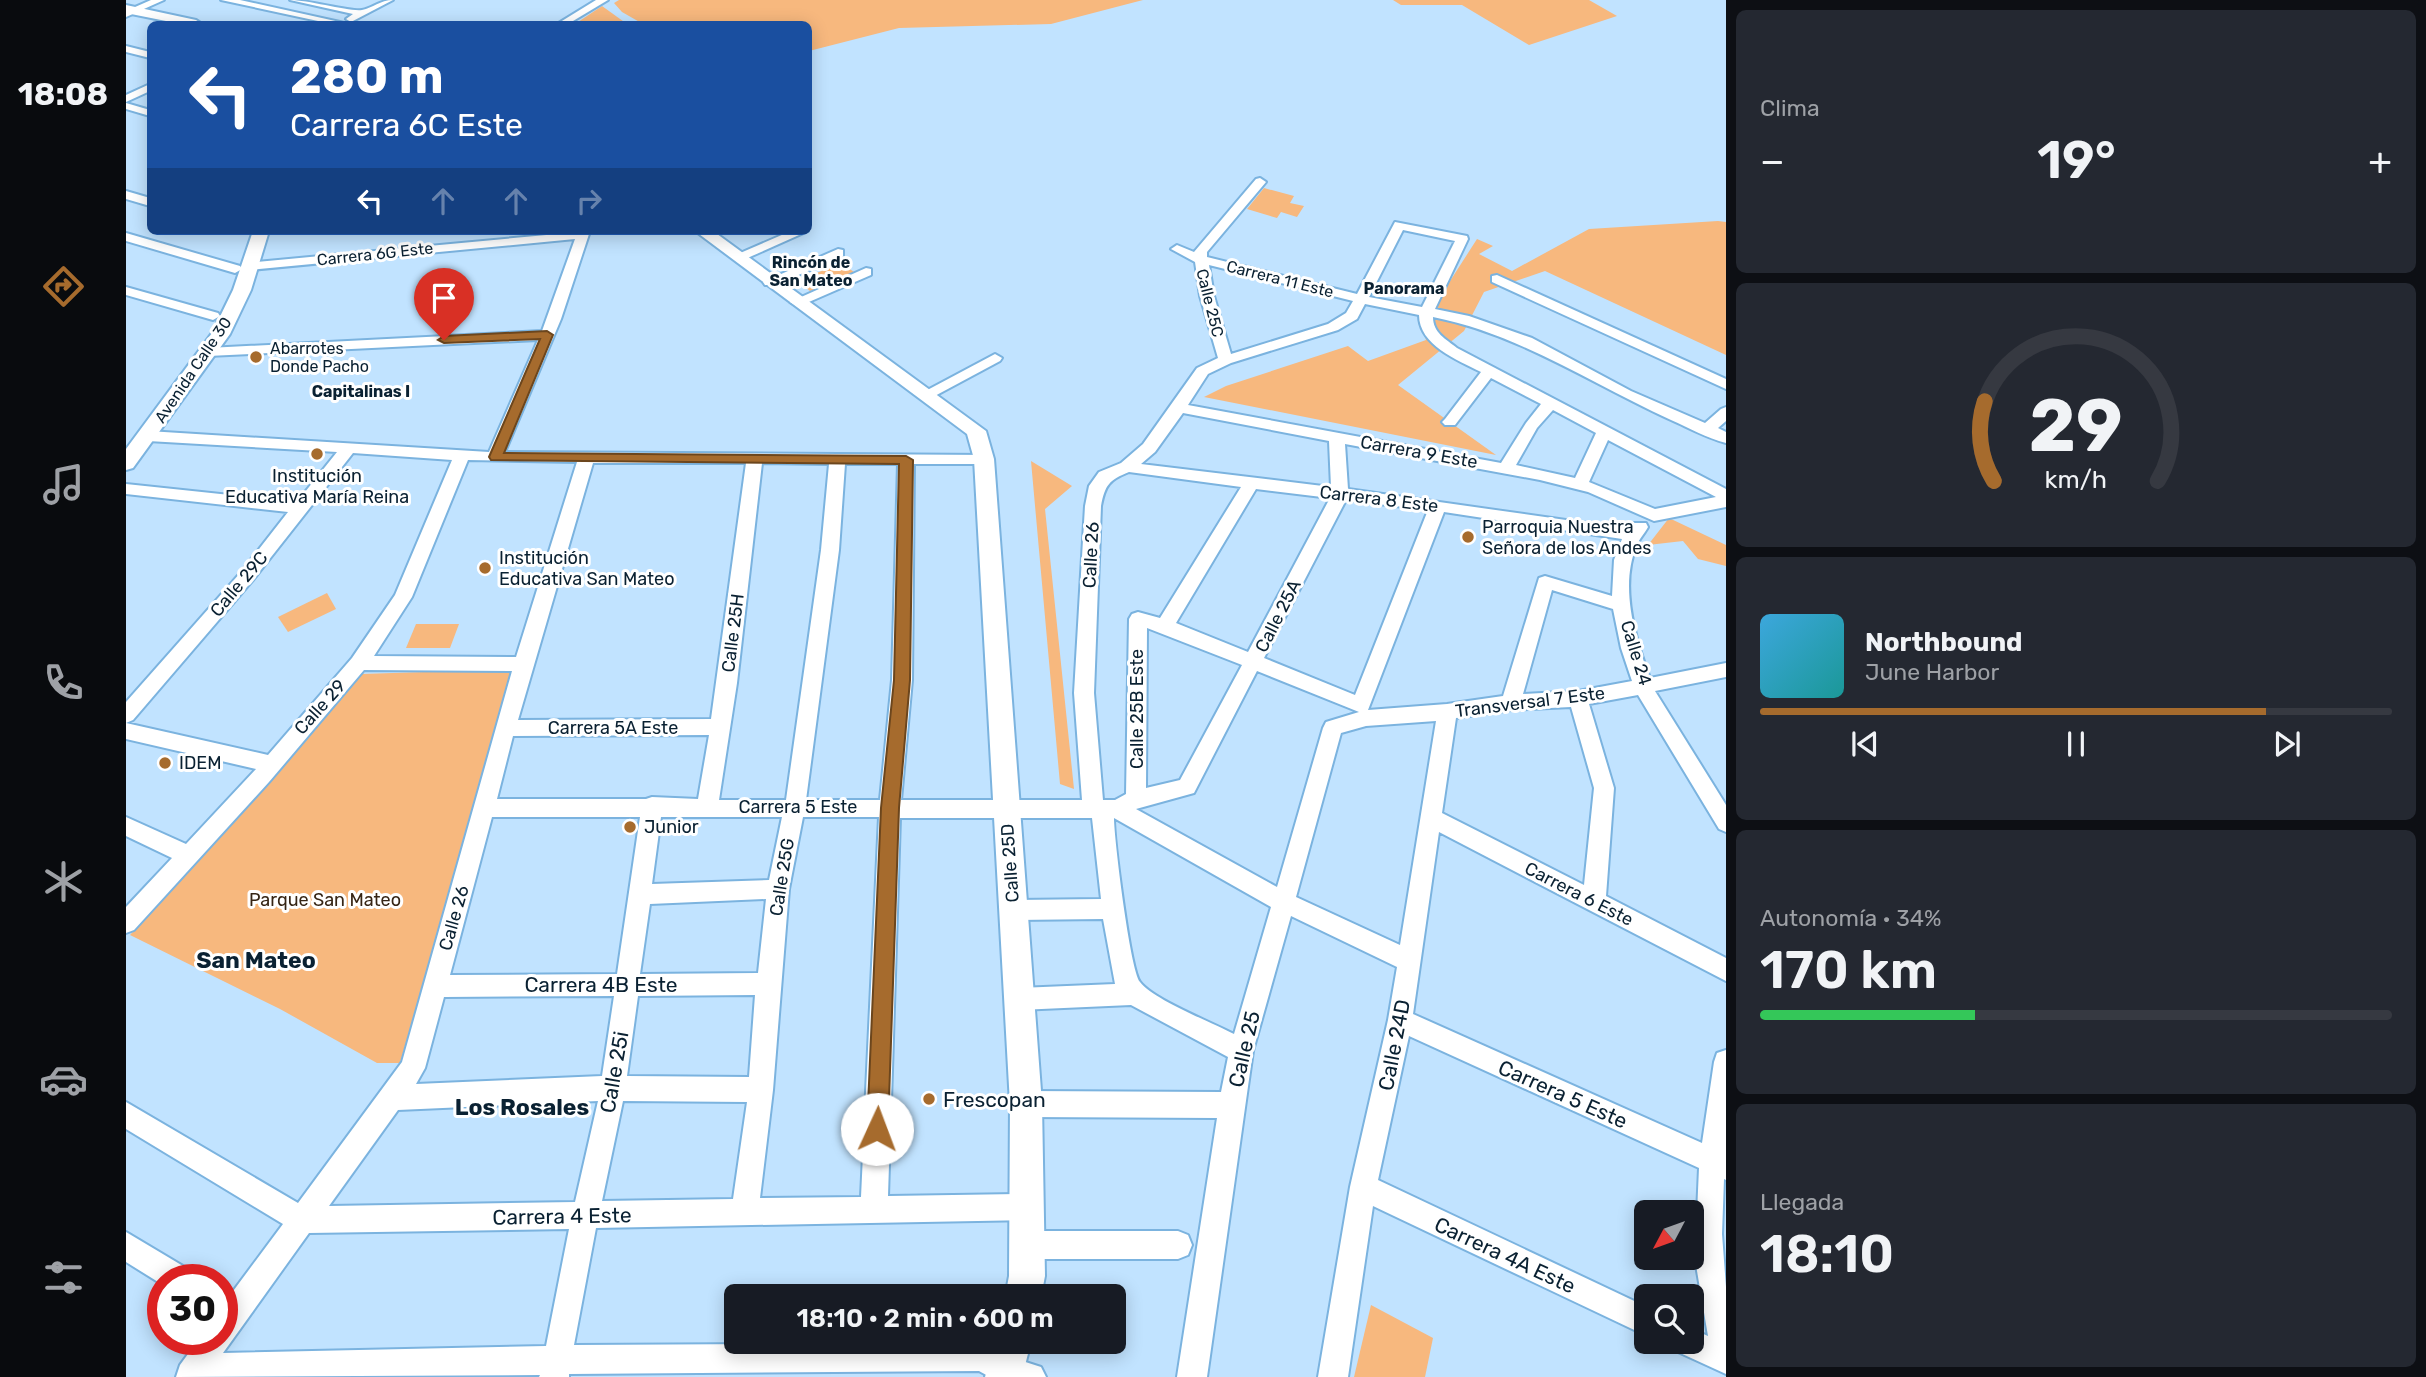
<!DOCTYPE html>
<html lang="es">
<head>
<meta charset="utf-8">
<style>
	body { margin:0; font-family:Rubik,sans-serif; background:#242831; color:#f1f3f6; height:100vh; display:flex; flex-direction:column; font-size:26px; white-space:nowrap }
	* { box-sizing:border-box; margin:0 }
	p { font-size:23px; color:#9ea1a6 }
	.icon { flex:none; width:38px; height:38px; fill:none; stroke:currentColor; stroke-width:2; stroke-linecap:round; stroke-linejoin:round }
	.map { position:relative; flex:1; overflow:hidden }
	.drawer { display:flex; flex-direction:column; gap:10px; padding:10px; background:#0d0f14; width:700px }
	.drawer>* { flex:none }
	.banner { position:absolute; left:21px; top:21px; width:665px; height:214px; border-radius:10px; box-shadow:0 4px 18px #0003; background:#1a4fa0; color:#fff; overflow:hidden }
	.needle { width:46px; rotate:229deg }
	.controls { position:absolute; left:1508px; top:1200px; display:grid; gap:14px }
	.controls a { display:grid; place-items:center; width:70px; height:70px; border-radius:10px; background:#171b24; box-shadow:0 4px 18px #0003; font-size:35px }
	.speed { position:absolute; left:21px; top:1264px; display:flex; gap:14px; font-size:35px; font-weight:700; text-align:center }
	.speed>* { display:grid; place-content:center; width:91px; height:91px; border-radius:50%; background:#171b24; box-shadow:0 4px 18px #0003; line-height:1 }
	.speed .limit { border:10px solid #d22; background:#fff; color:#111 }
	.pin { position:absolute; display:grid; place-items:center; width:60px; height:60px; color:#fff; margin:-72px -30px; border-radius:50% 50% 50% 0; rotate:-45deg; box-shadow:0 0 7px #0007 }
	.pin .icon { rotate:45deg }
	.me { position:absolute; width:77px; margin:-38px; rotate:2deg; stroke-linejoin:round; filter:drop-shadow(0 0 5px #0008) }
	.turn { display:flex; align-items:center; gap:24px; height:147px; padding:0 28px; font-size:32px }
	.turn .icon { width:91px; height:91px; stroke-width:2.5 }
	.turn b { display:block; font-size:49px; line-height:60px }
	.lanes { display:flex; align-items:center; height:66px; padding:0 28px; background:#0003; justify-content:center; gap:35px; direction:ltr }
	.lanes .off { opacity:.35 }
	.big { font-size:52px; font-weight:600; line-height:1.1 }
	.drawer .card { flex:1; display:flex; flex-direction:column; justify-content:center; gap:10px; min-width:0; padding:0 24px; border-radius:10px; background:#242831 }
	.drawer .dial { align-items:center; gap:0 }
	.dial svg { height:182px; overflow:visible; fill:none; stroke:#363941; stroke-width:7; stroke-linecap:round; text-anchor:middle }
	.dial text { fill:#f1f3f6; stroke:none }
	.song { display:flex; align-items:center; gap:21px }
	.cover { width:84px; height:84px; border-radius:10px; background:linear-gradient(135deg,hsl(200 70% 55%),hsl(180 70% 35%)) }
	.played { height:7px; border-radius:4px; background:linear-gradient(90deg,#a66b2d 80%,#363941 80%) }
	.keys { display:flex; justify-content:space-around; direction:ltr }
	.heat { display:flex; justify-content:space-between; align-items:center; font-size:38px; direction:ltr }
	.charge { height:10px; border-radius:5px; background:linear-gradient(90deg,#34c759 34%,#363941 0) }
	.trip { position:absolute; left:598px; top:1284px; width:402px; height:70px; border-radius:10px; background:#171b24; box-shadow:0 4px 18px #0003; font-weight:600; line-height:70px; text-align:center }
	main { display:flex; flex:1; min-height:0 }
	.tabs { display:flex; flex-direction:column; width:126px; justify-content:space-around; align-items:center; background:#090b0e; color:#9ea1a6 }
	.tabs .icon { width:49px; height:49px }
	.tabs .selected { color:#a66b2d }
	.tabs b { font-size:32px; color:#f1f3f6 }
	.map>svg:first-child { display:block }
</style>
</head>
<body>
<main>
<nav class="tabs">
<b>18:08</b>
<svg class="icon selected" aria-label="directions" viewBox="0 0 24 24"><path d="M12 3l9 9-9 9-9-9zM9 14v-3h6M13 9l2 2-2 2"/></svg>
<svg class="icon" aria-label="music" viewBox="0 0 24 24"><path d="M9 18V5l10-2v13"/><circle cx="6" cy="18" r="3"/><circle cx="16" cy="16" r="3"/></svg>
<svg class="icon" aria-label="phone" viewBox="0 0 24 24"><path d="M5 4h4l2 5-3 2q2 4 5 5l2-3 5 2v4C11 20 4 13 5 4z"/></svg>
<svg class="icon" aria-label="climate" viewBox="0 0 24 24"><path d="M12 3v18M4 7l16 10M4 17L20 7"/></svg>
<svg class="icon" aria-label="car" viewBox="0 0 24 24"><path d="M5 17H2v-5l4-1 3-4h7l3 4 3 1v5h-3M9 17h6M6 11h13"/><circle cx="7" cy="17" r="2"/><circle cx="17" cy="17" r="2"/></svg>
<svg class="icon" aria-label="filters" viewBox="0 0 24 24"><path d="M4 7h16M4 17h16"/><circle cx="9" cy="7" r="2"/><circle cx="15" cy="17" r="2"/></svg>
</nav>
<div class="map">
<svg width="1600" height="1377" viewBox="0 0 1600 1377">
	<rect width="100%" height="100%" fill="#c1e3ff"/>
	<!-- green -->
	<g fill="#f7b87e">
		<polygon points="493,0 1017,0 925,24 773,28 683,51 682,24 517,24 496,12 488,3"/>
		<polygon points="1267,0 1463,0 1491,16 1403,45 1336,5 1275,5"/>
		<polygon points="476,6 501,24 452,22"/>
		<polygon points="1138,188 1168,196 1164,203 1178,206 1171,217 1155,212 1151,218 1121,209"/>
		<polygon points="1592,221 1600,222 1600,355 1419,271 1358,292 1338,331 1272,385 1370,455 1078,397 1100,386 1222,346 1242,361 1300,340 1294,321 1315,310 1308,306 1351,239 1367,246 1353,254 1386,271 1463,229"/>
		<polygon points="715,263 728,272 684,291 671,281"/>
		<polygon points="905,461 946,486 919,509 948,789 934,784"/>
		<polygon points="1543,518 1600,545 1600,566 1572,559 1557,541 1522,545"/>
		<polygon points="201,593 210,609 162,632 152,617"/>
		<polygon points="290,624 333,624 324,648 280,648"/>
		<polygon points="388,669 274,1063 251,1063 154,1009 4,935 143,784 164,756 235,674"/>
		<polygon points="1245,1305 1307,1338 1299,1377 1228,1377"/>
	</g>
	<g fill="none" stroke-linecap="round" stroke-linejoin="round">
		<defs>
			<g id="minor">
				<polygon points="25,0 38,0 0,17 0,11"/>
				<polygon points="95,0 114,0 223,24 206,24"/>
				<path d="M 164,0 C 183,0 224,12 236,10 C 247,8 254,0 267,0 L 225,22 L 220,19 L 227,14 Z"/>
				<polygon points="470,0 482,0 442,24 431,24"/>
				<polygon points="0,46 24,52 24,58 0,52"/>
				<polygon points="24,84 24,91 0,102 0,95"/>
				<polygon points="0,103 24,110 24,116 0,109"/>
				<path d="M 1134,178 L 1140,182 L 1081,252 L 1081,257 L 1231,294 L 1269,222 L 1341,236 L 1342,239 L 1309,309 L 1343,316 L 1406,338 L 1505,391 L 1579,423 L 1595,409 L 1600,407 L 1600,421 L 1592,428 L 1600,432 L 1600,443 C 1581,438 1563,428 1545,420 C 1466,384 1393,334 1307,317 C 1307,333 1320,339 1331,348 L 1600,489 L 1600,507 L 1528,521 L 1462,492 L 1414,480 L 1219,444 L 1222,489 L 1503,529 L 1508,523 L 1520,523 L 1522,527 C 1519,533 1513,539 1511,545 C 1493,585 1509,639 1524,678 L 1600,663 L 1600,677 L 1529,691 L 1600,805 L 1600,832 L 1593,829 L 1512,695 L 1463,704 L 1488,788 L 1480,896 L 1600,958 L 1600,981 L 1313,832 L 1287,1014 L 1576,1143 L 1588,1062 L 1591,1053 L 1600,1050 L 1600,1180 L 1598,1179 L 1596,1234 L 1600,1287 L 1600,1374 L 1552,1352 L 1548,1342 L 1566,1342 L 1566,1329 L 1582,1336 L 1569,1259 L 1573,1168 L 1283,1036 L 1252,1180 L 1521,1307 L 1521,1336 L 1247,1206 L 1222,1377 L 1192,1377 L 1224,1187 L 1262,1020 L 1271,967 L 1165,916 L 1127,1051 L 1081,1377 L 1051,1377 L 1091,1118 L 900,1117 L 891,1113 L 887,1104 L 891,1095 L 900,1091 L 1095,1092 L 1102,1057 L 1005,1005 L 893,1010 L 885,1007 L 881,999 L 885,991 L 893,988 L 989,984 L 977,919 L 887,920 L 879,917 L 876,910 L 879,903 L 887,900 L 975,899 L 966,818 L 774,818 L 762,1196 L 900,1194 L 909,1198 L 913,1207 L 909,1216 L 900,1220 L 470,1228 L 448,1345 L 855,1343 L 884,1357 L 915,1367 L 920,1377 L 864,1377 L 853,1371 L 443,1374 L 443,1377 L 413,1377 L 414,1375 L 50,1377 L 54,1365 L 73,1339 L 96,1339 L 96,1306 L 157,1224 L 0,1129 L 0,1102 L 172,1203 L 276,1062 L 386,671 L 238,670 L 143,782 L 8,930 L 0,933 L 0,907 L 46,858 L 0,836 L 0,817 L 60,844 L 130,769 L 0,739 L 0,723 L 142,755 L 226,658 L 269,595 L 326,460 L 227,453 L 127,580 L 7,720 L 0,723 L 0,702 L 115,572 L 162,512 L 0,494 L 0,484 L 171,502 L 211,452 L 22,441 L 14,436 L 22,431 L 363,452 L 412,340 L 82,356 L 75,352 L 82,348 L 416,331 L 449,239 L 124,270 L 119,269 L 119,263 L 464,231 L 435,319 L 379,452 L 864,455 L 866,459 L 858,464 L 788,464 L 786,680 L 775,800 L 956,800 L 948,693 L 959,506 L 963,486 L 973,472 L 995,463 L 1017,444 L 1071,368 L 1092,358 L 1074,296 L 1069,262 L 1045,249 L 1051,245 L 1068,252 L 1130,179 ZM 1277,230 L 1329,241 L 1296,307 L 1243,297 ZM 1083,265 L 1227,301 L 1220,313 L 1202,324 L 1105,354 L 1088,296 ZM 1239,304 L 1293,315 C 1293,345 1331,360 1355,372 L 1319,419 L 1316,422 L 1319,425 L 1329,425 L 1365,378 L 1415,404 L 1400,423 L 1375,463 L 1062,405 L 1082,374 L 1105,363 L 1212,330 L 1231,319 ZM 1427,410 L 1470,433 L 1449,478 L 1390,465 L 1411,428 ZM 1057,413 L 1203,441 L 1205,487 L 1015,464 L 1029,452 ZM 1482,440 L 1590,497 L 1529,509 L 1463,482 ZM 342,460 L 451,462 L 390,657 L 248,656 L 286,597 ZM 467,463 L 620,463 L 585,719 L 392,720 ZM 636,463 L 703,464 L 695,550 L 660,800 L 593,800 L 611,683 ZM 719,464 L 772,464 L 766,680 L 754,800 L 680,800 L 713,550 ZM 1003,472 L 1115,487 L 1034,618 L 1012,612 L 1006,614 L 1003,619 L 1000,794 L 989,800 L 977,800 L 968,693 L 975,506 C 979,485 983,480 1003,472 ZM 1130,489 L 1204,498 L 1122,652 L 1050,623 ZM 1220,500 L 1302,510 L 1229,695 L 1138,658 ZM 1318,512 L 1496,539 L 1488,560 L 1486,596 L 1419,576 L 1413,578 L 1377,696 L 1321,704 L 1242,710 ZM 1426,590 L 1487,609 L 1495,648 L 1506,681 L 1452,691 L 1397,694 ZM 1021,628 L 1116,665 L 1054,780 L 1020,788 ZM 1131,671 L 1233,712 L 1200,722 L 1197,728 L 1151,887 L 1010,809 L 1068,793 ZM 1445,707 L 1468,788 L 1458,885 L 1316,813 L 1330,718 L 1385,710 ZM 1310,721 L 1274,945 L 1170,897 L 1215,733 L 1240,726 ZM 583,735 L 572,799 L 526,797 L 520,799 L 371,799 L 387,736 ZM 366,817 L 514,817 L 491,974 L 324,975 ZM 535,817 L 656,817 L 643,880 L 526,884 ZM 677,817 L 753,817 L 735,1197 L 634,1198 L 647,1090 L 663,889 ZM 988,818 L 1145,907 L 1108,1034 C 1085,1022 1028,1000 1014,982 C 1004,969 988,838 988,818 ZM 640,899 L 632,973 L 514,974 L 524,904 ZM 629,995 L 623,1077 L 501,1076 L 512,996 ZM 488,996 L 476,1076 L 290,1084 L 299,1068 L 318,997 ZM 472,1101 L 449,1202 L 203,1206 L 272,1110 ZM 497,1101 L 621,1102 L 607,1199 L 476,1201 ZM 443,1229 L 420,1346 L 97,1353 L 183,1233 Z"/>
				<polygon points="0,191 24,198 24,206 0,199"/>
				<polygon points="665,231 682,231 617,260 612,261 605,257"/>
				<polygon points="0,233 114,266 116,269 109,273 0,241"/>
				<polygon points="712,249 717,250 717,256 649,285 639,285 637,282"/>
				<polygon points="740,268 745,269 745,275 676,305 671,306 664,302"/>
				<polygon points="1371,275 1600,379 1600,389 1366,282 1366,276"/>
				<polygon points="0,287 92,313 94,316 87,320 0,295"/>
				<polygon points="869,354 876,358 874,361 805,398 795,398 792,395"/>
				<polygon points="901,1231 1052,1231 1062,1235 1066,1245 1062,1255 1052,1259 901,1259 891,1255 887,1245 891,1235"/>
				<polygon points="0,1232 62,1269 66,1279 37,1279 37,1285 0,1262"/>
			</g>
			<g id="major">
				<polygon points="0,5 70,20 76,24 55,24 0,13"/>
				<polygon points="127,231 143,231 125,290 104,334 7,468 0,470 0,449 86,333 107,290"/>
				<polygon points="569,231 587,231 860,431 868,459 916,1104 919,1276 915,1297 879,1297 883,1276 884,1104 848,459 841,434"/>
				<polygon points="869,1342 905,1342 896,1377 859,1377"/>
			</g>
		</defs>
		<!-- minor casing -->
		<use href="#minor" stroke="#7bb3df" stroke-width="4"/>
		<!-- major casing -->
		<use href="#major" stroke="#7bb3df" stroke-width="4"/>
		<!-- minor -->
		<use href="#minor" fill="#fff" fill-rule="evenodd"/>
		<!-- major -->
		<use href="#major" fill="#fff" fill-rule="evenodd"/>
	</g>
	<!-- route -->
	<polygon fill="#a66b2d" stroke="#6c461d" stroke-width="2" points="421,331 427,335 378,453 780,456 787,460 784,680 773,808 762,1129 759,1137 751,1140 744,1137 741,1129 755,808 768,680 773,464 365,460 363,457 414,339 318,343 312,340 318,336"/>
	<!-- markers -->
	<g fill="#a66b2d" stroke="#fff" stroke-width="2.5">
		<circle cx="130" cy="357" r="7"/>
		<circle cx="191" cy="454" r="7"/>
		<circle cx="1342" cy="537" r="7"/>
		<circle cx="359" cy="568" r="7"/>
		<circle cx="39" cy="763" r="7"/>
		<circle cx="504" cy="827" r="7"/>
		<circle cx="803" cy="1099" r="7"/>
	</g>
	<g text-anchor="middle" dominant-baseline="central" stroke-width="6" stroke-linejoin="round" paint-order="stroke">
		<!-- far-street labels -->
		<g font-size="16" fill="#0a2132" stroke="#fff">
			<text transform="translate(249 254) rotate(-6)">Carrera 6G Este</text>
			<text transform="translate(1154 279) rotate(14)">Carrera 11 Este</text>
			<text transform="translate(1084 303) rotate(76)">Calle 25C</text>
			<text transform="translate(67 370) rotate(-56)">Avenida Calle 30</text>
		</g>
		<!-- far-neighbourhood labels -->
		<g font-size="16" font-weight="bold" fill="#0a2132" stroke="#fff">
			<text x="685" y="262">Rincón de<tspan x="685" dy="18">San Mateo</tspan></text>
			<text x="1278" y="288">Panorama</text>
			<text x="235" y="391">Capitalinas I</text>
		</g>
		<!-- far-poi labels -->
		<g font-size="16" fill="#0a2132" stroke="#fff" text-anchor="start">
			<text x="144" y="348">Abarrotes<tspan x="144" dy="18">Donde Pacho</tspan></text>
		</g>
		<!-- street labels -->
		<g font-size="18" fill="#0a2132" stroke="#fff">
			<text transform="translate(1293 452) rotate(10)">Carrera 9 Este</text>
			<text transform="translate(1253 499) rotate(7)">Carrera 8 Este</text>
			<text transform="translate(965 555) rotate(-87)">Calle 26</text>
			<text transform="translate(113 584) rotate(-50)">Calle 29C</text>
			<text transform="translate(1152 616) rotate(-63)">Calle 25A</text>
			<text transform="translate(607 633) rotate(-83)">Calle 25H</text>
			<text transform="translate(1510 653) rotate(73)">Calle 24</text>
			<text transform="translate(1404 702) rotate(-7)">Transversal 7 Este</text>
			<text transform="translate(194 707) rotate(-48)">Calle 29</text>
			<text transform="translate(1011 709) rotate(-90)">Calle 25B Este</text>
			<text x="487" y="728">Carrera 5A Este</text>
			<text x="672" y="807">Carrera 5 Este</text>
			<text transform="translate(884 863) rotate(-94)">Calle 25D</text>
			<text transform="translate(656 877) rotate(-81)">Calle 25G</text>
			<text transform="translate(1453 894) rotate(27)">Carrera 6 Este</text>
			<text transform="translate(328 918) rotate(-74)">Calle 26</text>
		</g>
		<!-- poi labels -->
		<g font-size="18" fill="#0a2132" stroke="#fff" text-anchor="start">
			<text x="191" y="476" text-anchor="middle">Institución<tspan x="191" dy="21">Educativa María Reina</tspan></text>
			<text x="1356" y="527">Parroquia Nuestra<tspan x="1356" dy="21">Señora de los Andes</tspan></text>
			<text x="373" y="558">Institución<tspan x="373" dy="21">Educativa San Mateo</tspan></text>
			<text x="53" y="763">IDEM</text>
			<text x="518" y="827">Junior</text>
		</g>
		<!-- park labels -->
		<g font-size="18" fill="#362515" stroke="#fff">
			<text x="199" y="900">Parque San Mateo</text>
		</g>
		<!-- near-street labels -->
		<g font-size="21" fill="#0a2132" stroke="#fff">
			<text x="475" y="984">Carrera 4B Este</text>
			<text transform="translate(1268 1045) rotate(-79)">Calle 24D</text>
			<text transform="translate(1118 1049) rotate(-77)">Calle 25</text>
			<text transform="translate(488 1072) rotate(-80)">Calle 25i</text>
			<text transform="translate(1437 1094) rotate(24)">Carrera 5 Este</text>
			<text transform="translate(436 1216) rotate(-1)">Carrera 4 Este</text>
			<text transform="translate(1379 1255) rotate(25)">Carrera 4A Este</text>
		</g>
		<!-- near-poi labels -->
		<g font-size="21" fill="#0a2132" stroke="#fff" text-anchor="start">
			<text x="817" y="1099">Frescopan</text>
		</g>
		<!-- near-neighbourhood labels -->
		<g font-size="23" font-weight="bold" fill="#0a2132" stroke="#fff">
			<text x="130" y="960">San Mateo</text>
			<text x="396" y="1107">Los Rosales</text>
		</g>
	</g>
</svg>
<div class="controls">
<a><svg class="needle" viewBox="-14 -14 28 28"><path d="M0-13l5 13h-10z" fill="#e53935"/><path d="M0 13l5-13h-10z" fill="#9ea1a6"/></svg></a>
<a><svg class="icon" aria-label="search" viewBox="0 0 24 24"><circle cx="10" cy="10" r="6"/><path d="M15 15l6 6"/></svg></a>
</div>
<div class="speed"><div class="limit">30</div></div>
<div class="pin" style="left:318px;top:340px;background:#d93025"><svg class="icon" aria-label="arrive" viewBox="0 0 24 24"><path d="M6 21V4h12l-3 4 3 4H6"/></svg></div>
<svg class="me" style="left:751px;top:1129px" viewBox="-20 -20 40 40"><circle r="19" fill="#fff"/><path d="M0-13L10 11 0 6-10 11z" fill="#a66b2d"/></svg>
<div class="trip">18:10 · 2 min · 600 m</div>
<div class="banner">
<div class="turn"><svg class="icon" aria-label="left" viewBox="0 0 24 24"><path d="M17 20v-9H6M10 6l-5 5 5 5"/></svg><div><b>280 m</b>Carrera 6C Este</div></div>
<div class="lanes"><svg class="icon" aria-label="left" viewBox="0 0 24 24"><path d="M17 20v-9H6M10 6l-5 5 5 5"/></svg><svg class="icon off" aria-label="ahead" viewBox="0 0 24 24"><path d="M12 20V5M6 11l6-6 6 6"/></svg><svg class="icon off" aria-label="ahead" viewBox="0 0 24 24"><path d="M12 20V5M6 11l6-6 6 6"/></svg><svg class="icon off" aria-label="right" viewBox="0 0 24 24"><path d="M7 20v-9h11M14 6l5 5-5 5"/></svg></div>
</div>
</div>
<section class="drawer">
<div class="card"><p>Clima</p>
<div class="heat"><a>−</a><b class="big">19°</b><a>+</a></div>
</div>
<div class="card dial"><svg viewBox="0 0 100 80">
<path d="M14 69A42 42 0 1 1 86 69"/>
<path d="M14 69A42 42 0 0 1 10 34" stroke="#a66b2d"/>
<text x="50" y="56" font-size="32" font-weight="700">29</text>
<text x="50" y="72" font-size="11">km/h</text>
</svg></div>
<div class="card">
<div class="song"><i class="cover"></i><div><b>Northbound</b><p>June Harbor</p></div></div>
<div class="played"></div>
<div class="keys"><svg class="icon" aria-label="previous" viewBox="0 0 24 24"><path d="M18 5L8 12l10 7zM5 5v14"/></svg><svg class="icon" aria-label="pause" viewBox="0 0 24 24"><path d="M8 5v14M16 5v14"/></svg><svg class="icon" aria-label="next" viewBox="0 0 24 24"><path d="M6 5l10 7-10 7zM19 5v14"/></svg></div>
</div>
<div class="card"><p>Autonomía · 34%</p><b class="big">170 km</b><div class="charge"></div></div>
<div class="card"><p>Llegada</p><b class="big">18:10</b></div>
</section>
</main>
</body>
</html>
